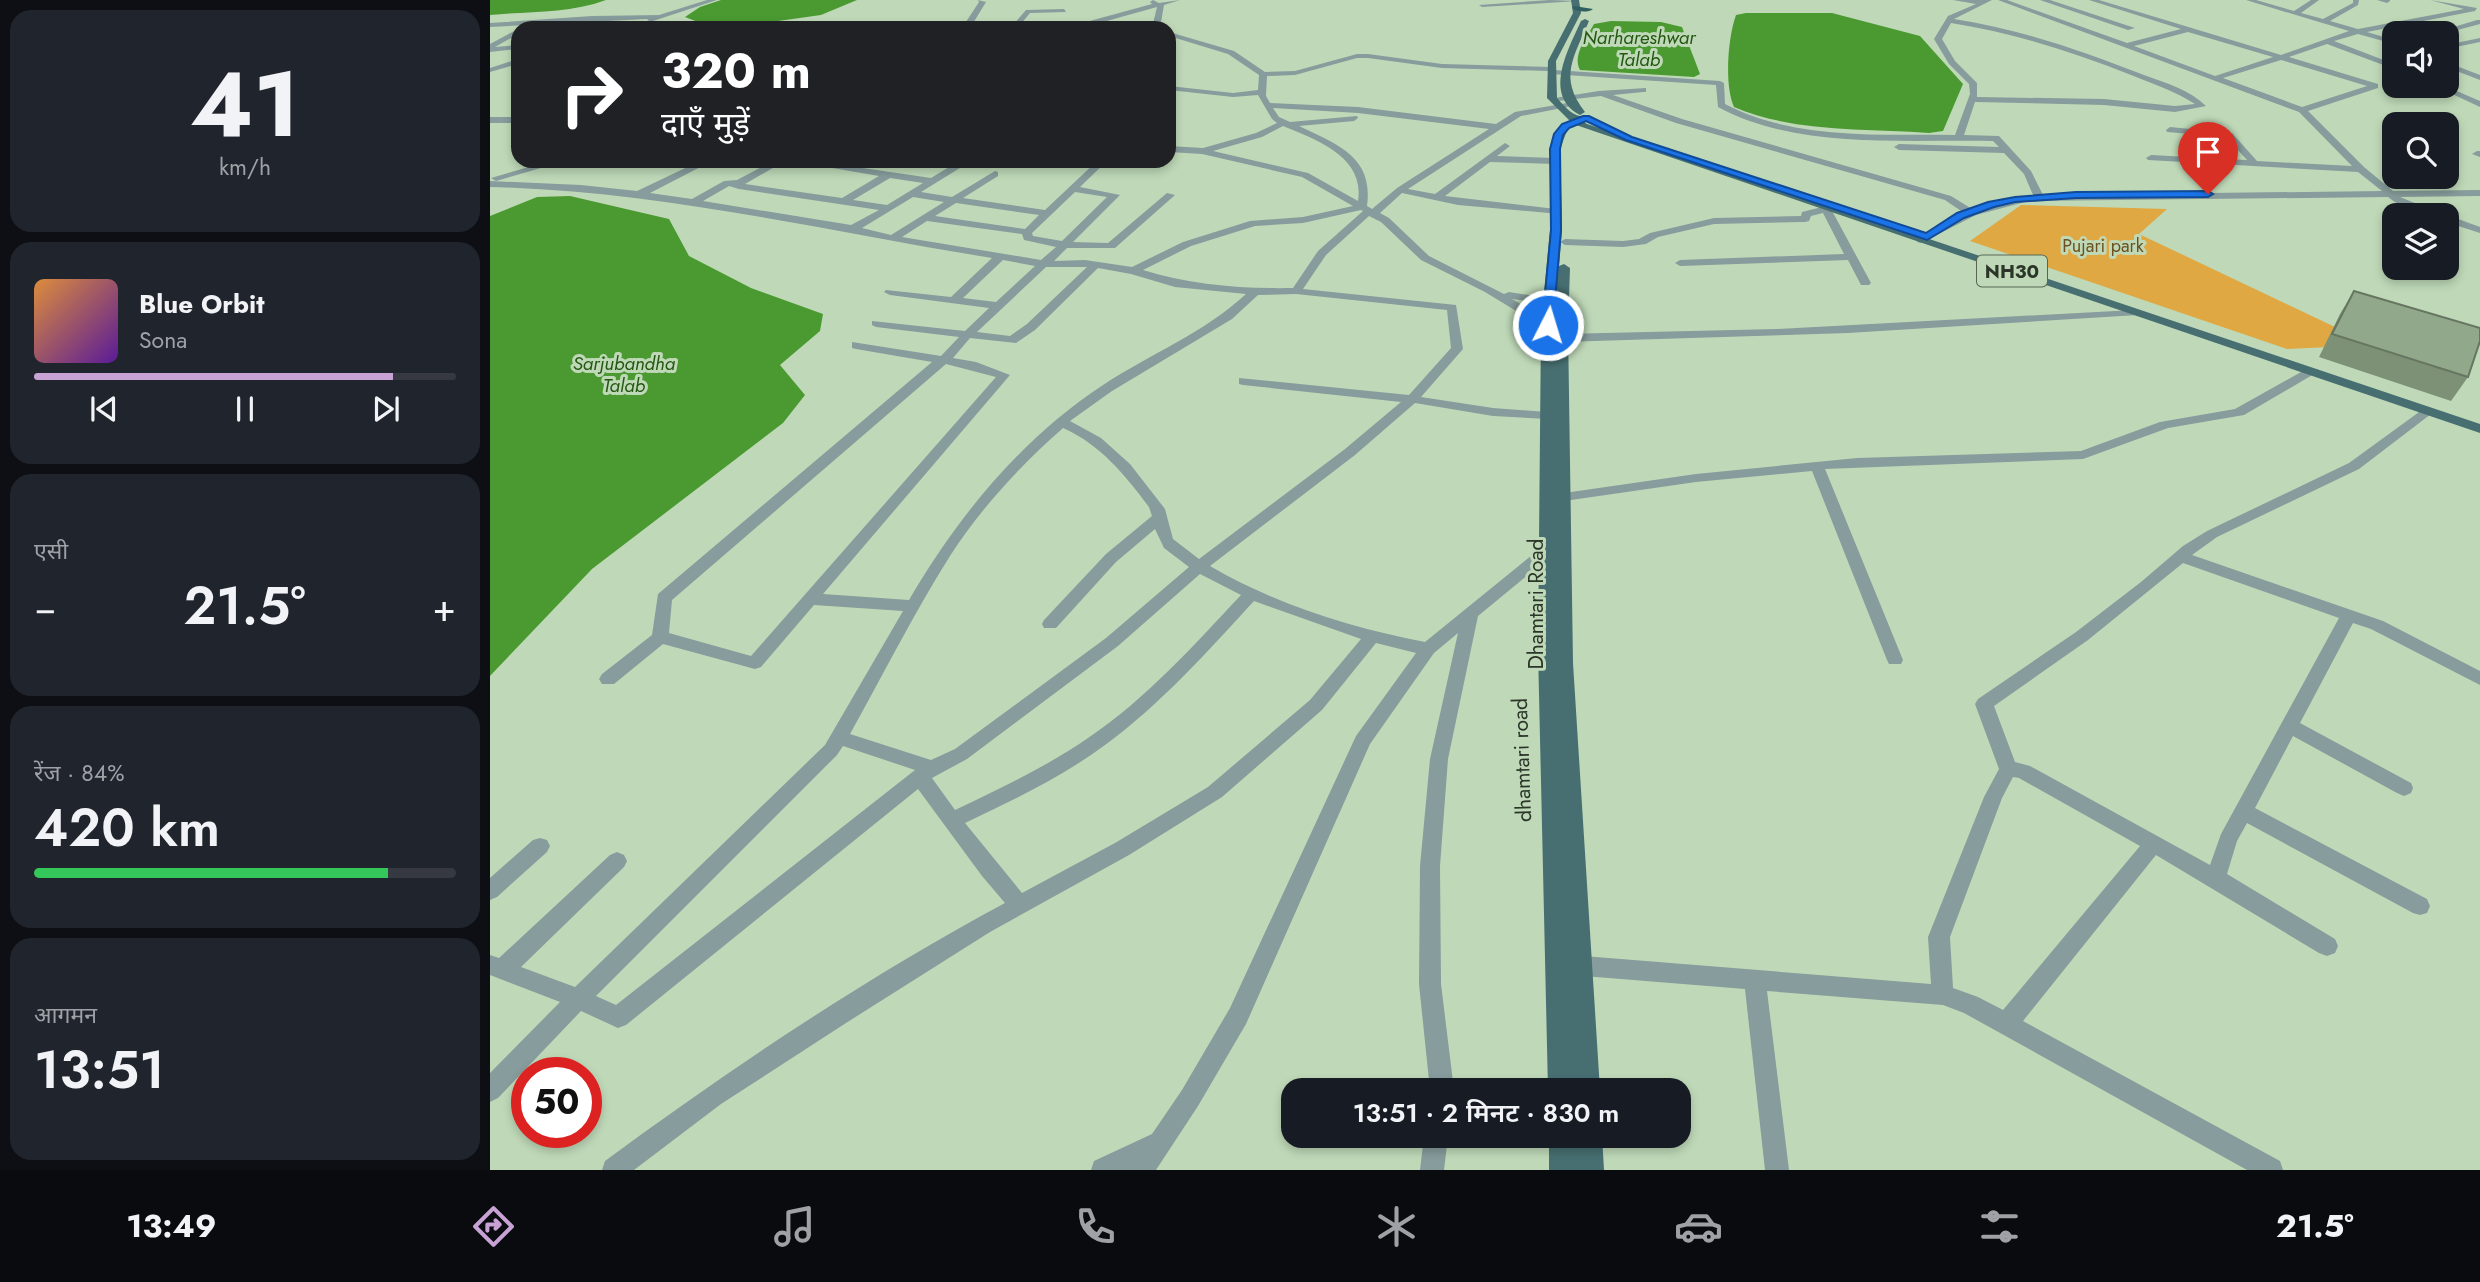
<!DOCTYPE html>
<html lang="hi">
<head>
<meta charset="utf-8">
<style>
	body { margin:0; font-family:Jost,"Noto Sans Devanagari",sans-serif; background:#20242c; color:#f1f3f6; height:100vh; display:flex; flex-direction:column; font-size:26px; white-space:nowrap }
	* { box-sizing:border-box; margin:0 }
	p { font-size:23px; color:#9ea1a6 }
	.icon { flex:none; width:38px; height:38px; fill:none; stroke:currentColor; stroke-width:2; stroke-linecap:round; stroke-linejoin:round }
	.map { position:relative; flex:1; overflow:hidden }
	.drawer { display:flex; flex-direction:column; gap:10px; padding:10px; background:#0d0f14; width:490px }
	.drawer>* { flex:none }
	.hud { position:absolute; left:21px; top:21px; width:665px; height:147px; border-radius:21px; box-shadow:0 4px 10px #0003; background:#202124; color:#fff; overflow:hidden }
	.fabs { position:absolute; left:1892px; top:21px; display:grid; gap:14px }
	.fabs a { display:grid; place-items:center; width:77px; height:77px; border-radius:14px; background:#171b24; box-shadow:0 4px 10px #0003; font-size:35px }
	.speed { position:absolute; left:21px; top:1057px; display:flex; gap:14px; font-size:35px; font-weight:700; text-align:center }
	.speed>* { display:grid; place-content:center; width:91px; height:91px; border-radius:50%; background:#171b24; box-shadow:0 4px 10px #0003; line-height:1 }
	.speed .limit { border:10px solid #d22; background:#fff; color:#111 }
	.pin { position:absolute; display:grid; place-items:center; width:60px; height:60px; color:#fff; margin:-72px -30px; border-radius:50% 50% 50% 0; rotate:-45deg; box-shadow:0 0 7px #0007 }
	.pin .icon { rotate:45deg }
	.me { position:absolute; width:77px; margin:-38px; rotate:5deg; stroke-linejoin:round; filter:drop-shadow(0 0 5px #0008) }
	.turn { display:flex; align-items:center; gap:24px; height:147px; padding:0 35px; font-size:32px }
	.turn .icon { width:91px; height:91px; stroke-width:2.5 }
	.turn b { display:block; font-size:49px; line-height:60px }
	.big { font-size:52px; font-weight:600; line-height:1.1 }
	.drawer .card { flex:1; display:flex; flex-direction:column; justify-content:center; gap:10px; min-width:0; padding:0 24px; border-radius:21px; background:#20242c }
	.drawer .dial { align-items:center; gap:0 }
	.dial b { font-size:91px; line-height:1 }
	.song { display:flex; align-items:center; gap:21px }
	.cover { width:84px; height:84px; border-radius:10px; background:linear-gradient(135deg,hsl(30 70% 55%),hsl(270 70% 35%)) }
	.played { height:7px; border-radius:4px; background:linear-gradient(90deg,#c8a2d5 85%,#363941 85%) }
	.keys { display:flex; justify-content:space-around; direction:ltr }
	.heat { display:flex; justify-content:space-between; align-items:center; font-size:38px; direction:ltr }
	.charge { height:10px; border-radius:5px; background:linear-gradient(90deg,#34c759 84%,#363941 0) }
	.trip { position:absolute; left:791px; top:1078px; width:410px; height:70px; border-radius:21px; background:#171b24; box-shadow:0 4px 10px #0003; font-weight:600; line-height:70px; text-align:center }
	.tab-bar { display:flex; height:112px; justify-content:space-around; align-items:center; background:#090b0e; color:#9ea1a6 }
	.tab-bar .icon { width:49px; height:49px }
	.tab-bar .on { color:#c8a2d5 }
	.tab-bar b { font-size:32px; color:#f1f3f6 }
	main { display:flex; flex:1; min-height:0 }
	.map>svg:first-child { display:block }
</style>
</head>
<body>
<main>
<section class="drawer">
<div class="card dial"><b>41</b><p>km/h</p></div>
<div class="card">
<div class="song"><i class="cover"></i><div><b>Blue Orbit</b><p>Sona</p></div></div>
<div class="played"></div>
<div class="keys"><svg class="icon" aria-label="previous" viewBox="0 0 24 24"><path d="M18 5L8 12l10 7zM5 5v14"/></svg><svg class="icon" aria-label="pause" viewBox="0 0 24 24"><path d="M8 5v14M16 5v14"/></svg><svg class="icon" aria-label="next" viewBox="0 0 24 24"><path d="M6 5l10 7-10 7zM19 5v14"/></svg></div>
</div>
<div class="card"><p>एसी</p>
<div class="heat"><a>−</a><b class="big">21.5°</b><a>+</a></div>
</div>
<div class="card"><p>रेंज · 84%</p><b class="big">420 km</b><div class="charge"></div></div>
<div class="card"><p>आगमन</p><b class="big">13:51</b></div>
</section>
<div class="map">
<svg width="1990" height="1170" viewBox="0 0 1990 1170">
	<rect width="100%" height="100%" fill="#bfd9b8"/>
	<!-- green -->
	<polygon fill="#dfa842" points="1531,205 1677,209 1649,234 1883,345 1797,349 1480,241"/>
	<!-- water -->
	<g fill="#4b9a31">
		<path d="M 0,0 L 116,0 C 78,14 39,11 0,15 Z"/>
		<polygon points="231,0 367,0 331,15 260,25 233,26 208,22 195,17 210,7"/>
		<path d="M 1256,13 L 1342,13 L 1430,36 L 1473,84 L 1453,131 L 1439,133 C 1374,128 1305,133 1244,107 C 1234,85 1238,37 1246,15 Z"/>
		<path d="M 1121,21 L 1171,22 L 1192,27 L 1210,74 L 1204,77 L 1090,70 C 1082,55 1097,37 1104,24 Z"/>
		<polygon points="80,196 179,219 199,256 261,288 333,314 330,331 290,365 315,395 293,423 102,569 0,676 0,216 47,197"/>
	</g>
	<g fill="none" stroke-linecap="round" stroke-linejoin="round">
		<!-- minor -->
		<g fill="#879c9c" fill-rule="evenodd">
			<polygon points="217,0 227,0 160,22 157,19 0,27 0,23 102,16 169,15"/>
			<path d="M 488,0 L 496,2 L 482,25 L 523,25 L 536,10 L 574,9 L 576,12 L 540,13 L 530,25 L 585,25 L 662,4 L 660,2 L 663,0 L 669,3 L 690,0 L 674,5 L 670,28 L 662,28 L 667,7 L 613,22 L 651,28 C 637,28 617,30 608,23 L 590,28 L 472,28 L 489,2 Z"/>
			<polygon points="1060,0 1088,1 992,7 989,5"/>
			<path d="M 1463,0 L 1502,0 L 1464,19 C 1530,29 1592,51 1654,75 C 1676,83 1700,90 1716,106 L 1685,112 L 1614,105 L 1485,102 L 1474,135 L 1509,136 L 1541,171 L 1553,195 L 1892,191 L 1868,172 L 1658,160 L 1656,158 L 1661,155 L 1757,160 L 1736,137 L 1677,132 L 1676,130 L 1680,127 L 1742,133 L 1767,161 L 1862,166 L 1809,112 L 1508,0 L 1517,0 L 1637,43 L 1691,29 L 1599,0 L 1609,0 L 1791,55 L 1859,31 L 1756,0 L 1766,0 L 1804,11 L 1821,0 L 1829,0 L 1811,13 L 1833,19 L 1863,3 L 1863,0 L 1869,0 L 1868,5 L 1840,21 L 1868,29 L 1974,9 L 1940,0 L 1987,8 L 1985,11 L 1877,32 L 1904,40 L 1904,44 L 1868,34 L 1844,41 L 1904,64 L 1904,69 L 1837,44 L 1799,57 L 1888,84 L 1888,88 L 1818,111 L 1874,167 L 1903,191 L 1990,190 L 1990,196 L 1910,197 L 1954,215 C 1936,215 1912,209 1898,197 L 1539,201 L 1486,215 L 1431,243 L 1427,242 L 1427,238 L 1474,213 L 1455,200 L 1186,123 L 1111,96 L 1068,101 L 1064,98 L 1109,91 L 1156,88 L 1156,92 L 1153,92 L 1123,95 L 1192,119 L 1461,196 L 1482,209 L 1508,201 L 1543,195 L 1534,174 L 1514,153 L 1409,150 L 1404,147 L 1409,144 L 1509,147 L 1503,141 C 1415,139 1307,150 1228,107 L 1226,85 L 1061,74 L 1058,71 L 952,68 L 878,58 L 867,58 L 805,75 L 777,76 L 776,96 L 780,103 L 868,107 L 1006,124 L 1025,112 L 1083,102 L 1087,105 L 1031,116 L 918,189 L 945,194 L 1015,143 L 1020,146 L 1007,156 L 1065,158 L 1070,161 L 1065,164 L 1000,162 L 955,196 L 1066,209 L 1070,210 L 1070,214 L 968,205 L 912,193 L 890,213 L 899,218 L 939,256 L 1014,294 L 1019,292 L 1064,299 L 1066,301 L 1060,304 L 1022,299 L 1062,322 L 1074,325 L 1074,331 L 1054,328 L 995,292 L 931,260 L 891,222 L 879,216 L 836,255 L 813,289 L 966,305 L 973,349 L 931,397 L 1003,408 L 1070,413 L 1077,417 L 1075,420 L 1003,416 L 925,403 L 865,455 L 720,566 C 785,604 861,628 935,642 L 1052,547 L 1067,546 L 1075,551 L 1072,555 L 1061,556 L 988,616 L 958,759 L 950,866 L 951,984 L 964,1090 L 940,1090 L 929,984 L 930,866 L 940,759 L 968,633 L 944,653 L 880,744 L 756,1024 L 708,1106 L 666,1170 L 601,1170 L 604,1161 L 662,1134 L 692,1090 L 740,1008 L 866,736 L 926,653 L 886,643 L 832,710 L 732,797 L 639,855 L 500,932 L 356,1023 L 231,1104 L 144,1170 L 112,1170 L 115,1161 C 241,1068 377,977 515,903 L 492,876 L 428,789 L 136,1025 L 128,1028 L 91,1011 L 8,1098 L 0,1102 L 0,1073 L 70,1002 L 0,975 L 0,955 L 9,958 L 120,855 L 127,852 L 134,855 L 137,861 L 134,867 L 31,967 L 85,987 L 335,745 L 413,611 L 324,605 L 271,667 L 265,669 L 173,644 L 124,684 L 112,684 L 109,679 L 112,674 L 162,635 L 168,594 L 442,362 L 366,349 L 362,348 L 362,342 L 451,356 L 469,337 L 386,327 L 382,325 L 382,321 L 475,331 L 499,308 L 400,295 L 394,292 L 396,290 L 461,297 L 502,258 C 334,231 171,191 0,187 L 0,181 L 91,185 L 147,191 L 210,161 L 222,161 L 160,193 L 202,199 L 234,181 L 247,180 L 283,161 L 295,161 L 255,184 L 352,198 L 389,176 L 301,161 L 325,161 L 441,178 L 464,164 L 488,161 L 470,168 L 431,192 L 462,197 L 505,171 L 508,172 L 508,176 L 473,198 L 555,210 L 607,161 L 617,161 L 590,187 L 630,195 L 583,242 L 618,243 L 677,193 L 685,195 L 625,248 L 577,248 L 564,261 L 595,260 L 642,267 L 693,242 L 760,221 L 813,217 L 863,206 L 812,177 L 712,154 L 679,152 L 679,146 L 713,148 L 766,133 L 787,123 L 782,119 L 768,95 L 743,97 L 679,90 L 679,86 L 743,93 L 768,90 L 769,75 L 738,54 L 679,36 L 679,32 L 744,51 L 775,72 L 805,71 L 867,54 L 878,54 L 952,64 L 1061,67 L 1064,70 L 1230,81 L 1234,83 L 1235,104 C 1303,140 1390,134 1465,135 L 1480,94 L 1479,84 L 1459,64 L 1444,39 L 1458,16 L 1486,4 ZM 1461,23 C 1524,33 1583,52 1641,75 C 1663,84 1685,91 1705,104 L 1685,106 L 1614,99 L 1487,97 L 1487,83 L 1465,61 L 1452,39 ZM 1698,32 L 1783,57 L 1725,76 L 1644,46 ZM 1791,60 L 1877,86 L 1812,107 L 1733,78 ZM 783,108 L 868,113 L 999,129 L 907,188 L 882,209 L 877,206 C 884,156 846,144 809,126 L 864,121 L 868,118 L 867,116 L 800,122 L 789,117 ZM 793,126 C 827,140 875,157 868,201 L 818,173 L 723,151 L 772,137 ZM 400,178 L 433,183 L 397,205 L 363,200 ZM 239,186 L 249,189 L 389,210 L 361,225 L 213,201 ZM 585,192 L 617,197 L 572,241 L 543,236 L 542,233 ZM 423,197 L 454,202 L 401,235 L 372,228 ZM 466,203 L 549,215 L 535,229 L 445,216 ZM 871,210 L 873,211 L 828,251 L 803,288 C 752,289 701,285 653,270 L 701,246 L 765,226 L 813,223 ZM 437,221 L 532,234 L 534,240 L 566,247 L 551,260 L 412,237 ZM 513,260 L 545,266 L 506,302 L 473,298 ZM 556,267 L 597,267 L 537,324 L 520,336 L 487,332 ZM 608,268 L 641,274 L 685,287 L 756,294 C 714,333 660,354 613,385 C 531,439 468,516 419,600 L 333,594 L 520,375 L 486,362 L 463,358 L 480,338 L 526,343 L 545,330 ZM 806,294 L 957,310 L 961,348 L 919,395 L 749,378 L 749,384 L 753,385 L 911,402 L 855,449 L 709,559 L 683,539 L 675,509 L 640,464 L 611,438 L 580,421 L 622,391 L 742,319 L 768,295 ZM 456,364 L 506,377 L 261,656 L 179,633 L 182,600 ZM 573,428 C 611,445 635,475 659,507 L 662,516 L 616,554 L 554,620 L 552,624 L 554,628 L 566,628 L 626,562 L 665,529 L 674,548 L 699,567 L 616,638 L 465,749 L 441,760 L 360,734 C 393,675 424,613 460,556 C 490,509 531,465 573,428 ZM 710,574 L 751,595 C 703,646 656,699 598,738 C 556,767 511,788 465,810 L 442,778 L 477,759 L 628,646 ZM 764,601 L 871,639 L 820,700 L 718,787 L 625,843 L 532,893 L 475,823 C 523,800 572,777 615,745 C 671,704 717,652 764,601 ZM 353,746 L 425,770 L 126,1005 L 106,996 L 347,755 Z"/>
			<polygon points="1550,0 1560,0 1645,28 1638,30"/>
			<polygon points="1887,0 1900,0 1900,1 1897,3"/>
			<polygon points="1987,20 1990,20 1990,24 1956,33 1944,33"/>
			<polygon points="28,29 28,34 5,47 28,45 28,49 0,52 0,44"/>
			<polygon points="1990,38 1990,42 1956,49 1956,45"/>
			<polygon points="25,60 28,60 28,64 0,72 0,68"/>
			<polygon points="1956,62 1990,75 1990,80 1956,67"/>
			<polygon points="1945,86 1955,86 1990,101 1990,107"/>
			<rect x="0" y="117" width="28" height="6"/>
			<polygon points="1987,151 1990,151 1990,157 1982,154"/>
			<polygon points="59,161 75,161 6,181 1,178"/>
			<polygon points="1336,206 1341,209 1381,283 1379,285 1371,285 1358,260 1190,266 1185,263 1190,260 1354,254 1333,213 1321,216 1319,221 1315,222 1224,224 1168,237 1156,244 1133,247 1075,245 1070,242 1075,239 1133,241 1149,239 1160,233 1224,218 1311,216 1312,212"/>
			<polygon points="1955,215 1960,216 1990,227 1990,233 1956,222"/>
			<polygon points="1644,310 1648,311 1648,315 1358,333 1072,342 1066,338 1072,334 1286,329"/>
			<polygon points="1820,367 1826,371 1824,374 1754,415 1678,428 1593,459 1335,469 1413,660 1411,664 1399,664 1397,660 1322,471 1206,482 1074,501 1067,497 1074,493 1206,474 1367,458 1591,451 1670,422 1745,409"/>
			<path d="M 1936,407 L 1941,408 L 1941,414 L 1869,469 L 1727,537 L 1702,555 L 1893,621 L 1990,671 L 1990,685 L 1881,629 L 1863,623 L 1810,723 L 1921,783 L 1923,788 L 1921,793 L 1914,796 L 1907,793 L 1803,736 L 1765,808 L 1937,899 L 1940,906 L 1937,913 L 1930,915 L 1923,913 L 1757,823 L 1747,841 L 1737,874 L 1845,939 L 1848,946 L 1845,953 L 1837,956 L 1829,953 L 1666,855 L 1533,1021 L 1790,1161 L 1793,1170 L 1757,1170 L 1474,1013 L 1453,1005 L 1277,991 L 1299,1170 L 1275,1170 L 1255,989 L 1081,975 L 1073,972 L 1070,965 L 1073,958 L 1081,955 L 1441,984 L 1438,937 L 1494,797 L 1509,769 L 1485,704 L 1488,699 L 1586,632 L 1651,582 L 1693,546 L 1717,531 L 1859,463 ZM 1693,563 L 1849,618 L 1731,834 L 1720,865 L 1540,766 L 1525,762 L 1504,706 L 1598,640 ZM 1523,777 L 1529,778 L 1650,846 L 1513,1010 L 1488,997 L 1463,988 L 1460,937 L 1512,798 Z"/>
			<polygon points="50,838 57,840 60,846 57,852 7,897 0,900 0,878 43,840"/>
			<polygon points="934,1136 958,1136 954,1170 930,1170"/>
		</g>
		<!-- major -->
		<g fill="#476f71" fill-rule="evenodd">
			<path d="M 1081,0 L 1089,0 L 1091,13 L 1066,61 L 1067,98 C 1077,109 1082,116 1096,117 L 1098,119 L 1094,122 L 1097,124 L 1990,424 L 1990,433 L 1086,125 L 1078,128 L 1070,149 L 1072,230 L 1069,266 L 1074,264 L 1080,268 L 1078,328 L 1083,663 L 1110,1090 L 1058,1090 L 1048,650 L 1051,325 L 1060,230 L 1060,149 L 1066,132 L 1072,124 L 1080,121 L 1057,98 L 1058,61 L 1083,13 Z"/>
			<path d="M 1095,19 L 1099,21 C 1084,57 1068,77 1095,112 L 1090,115 C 1052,95 1079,48 1091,21 Z"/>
			<polygon points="1059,1136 1085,1136 1086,1146 1086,1136 1112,1136 1114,1170 1059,1170"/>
		</g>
		<!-- highway -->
		<path fill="#2f5f61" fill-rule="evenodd" d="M 1084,6 L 1103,9 C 1098,13 1087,12 1082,8 Z"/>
	</g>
	<!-- wall -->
	<polygon fill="#7d9177" points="1864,291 1978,377 1961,401 1829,357 1850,314"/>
	<!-- building -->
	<polygon fill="#91a98a" stroke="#667661" stroke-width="2" points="1864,291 1990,328 1990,341 1978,377 1842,334"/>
	<!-- route -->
	<polygon fill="#1a73e8" stroke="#114b97" stroke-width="2" points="1093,116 1099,116 1142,137 1436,233 1467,213 1498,202 1525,197 1586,192 1718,191 1723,194 1718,197 1586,198 1525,202 1504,207 1474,218 1437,240 1136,140 1096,121 1079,128 1073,135 1070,149 1071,230 1063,325 1058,328 1052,325 1061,230 1060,149 1064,134 1072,124"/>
	<g text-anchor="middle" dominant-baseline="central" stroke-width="6" stroke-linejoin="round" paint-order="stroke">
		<!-- far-park labels -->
		<g font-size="18" fill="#6c501d" stroke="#bfd9b8">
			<text x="1613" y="246">Pujari park</text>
		</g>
		<!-- far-water labels -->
		<g font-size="19" font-style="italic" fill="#245812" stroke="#bfd9b8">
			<text x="1149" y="37">Narhareshwar<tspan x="1149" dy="22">Talab</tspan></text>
			<text x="134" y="363">Sarjubandha<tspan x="134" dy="22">Talab</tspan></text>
		</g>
		<!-- shield labels -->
		<rect fill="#bfd9b8" stroke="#576653" stroke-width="2" x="1487" y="255.5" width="70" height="31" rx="5"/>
		<g font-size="19" font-weight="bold" fill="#2b3528">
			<text x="1522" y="271">NH30</text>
		</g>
		<!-- street labels -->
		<g font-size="21" fill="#2b3528" stroke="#bfd9b8">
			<text transform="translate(1046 604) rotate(-90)">Dhamtari Road</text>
			<text transform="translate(1032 760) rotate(-92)">dhamtari road</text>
		</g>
	</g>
</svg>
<div class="fabs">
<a><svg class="icon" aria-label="sound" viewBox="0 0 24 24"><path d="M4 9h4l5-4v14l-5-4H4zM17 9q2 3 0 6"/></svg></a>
<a><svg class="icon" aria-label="search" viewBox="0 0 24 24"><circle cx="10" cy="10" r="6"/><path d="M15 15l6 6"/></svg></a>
<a><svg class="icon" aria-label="layers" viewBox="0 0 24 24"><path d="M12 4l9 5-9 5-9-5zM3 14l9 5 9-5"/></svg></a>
</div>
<div class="speed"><div class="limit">50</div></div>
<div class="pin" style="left:1718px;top:194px;background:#d93025"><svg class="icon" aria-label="arrive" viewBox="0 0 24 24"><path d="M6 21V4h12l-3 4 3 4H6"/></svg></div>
<svg class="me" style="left:1058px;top:325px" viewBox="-20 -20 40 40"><circle r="17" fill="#1a73e8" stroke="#fff" stroke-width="3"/><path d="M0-11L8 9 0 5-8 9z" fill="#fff"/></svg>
<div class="trip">13:51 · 2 मिनट · 830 m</div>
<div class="hud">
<div class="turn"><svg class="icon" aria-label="right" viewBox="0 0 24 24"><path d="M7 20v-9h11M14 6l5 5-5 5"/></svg><div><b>320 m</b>दाएँ मुड़ें</div></div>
</div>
</div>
</main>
<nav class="tab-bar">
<b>13:49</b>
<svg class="icon on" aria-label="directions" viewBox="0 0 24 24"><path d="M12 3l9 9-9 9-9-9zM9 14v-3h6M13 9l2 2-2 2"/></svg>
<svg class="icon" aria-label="music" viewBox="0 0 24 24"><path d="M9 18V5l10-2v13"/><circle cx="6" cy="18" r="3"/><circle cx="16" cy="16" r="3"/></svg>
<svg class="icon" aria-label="phone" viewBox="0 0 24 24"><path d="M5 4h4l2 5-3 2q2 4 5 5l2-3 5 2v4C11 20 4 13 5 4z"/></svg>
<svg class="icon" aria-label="climate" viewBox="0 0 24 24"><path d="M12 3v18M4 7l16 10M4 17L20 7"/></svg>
<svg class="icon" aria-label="car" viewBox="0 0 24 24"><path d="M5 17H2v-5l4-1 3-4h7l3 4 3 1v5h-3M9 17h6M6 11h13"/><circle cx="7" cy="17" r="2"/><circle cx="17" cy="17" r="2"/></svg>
<svg class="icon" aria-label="filters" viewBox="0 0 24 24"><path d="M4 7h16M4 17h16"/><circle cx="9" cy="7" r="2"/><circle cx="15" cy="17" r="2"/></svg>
<b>21.5°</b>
</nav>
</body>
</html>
